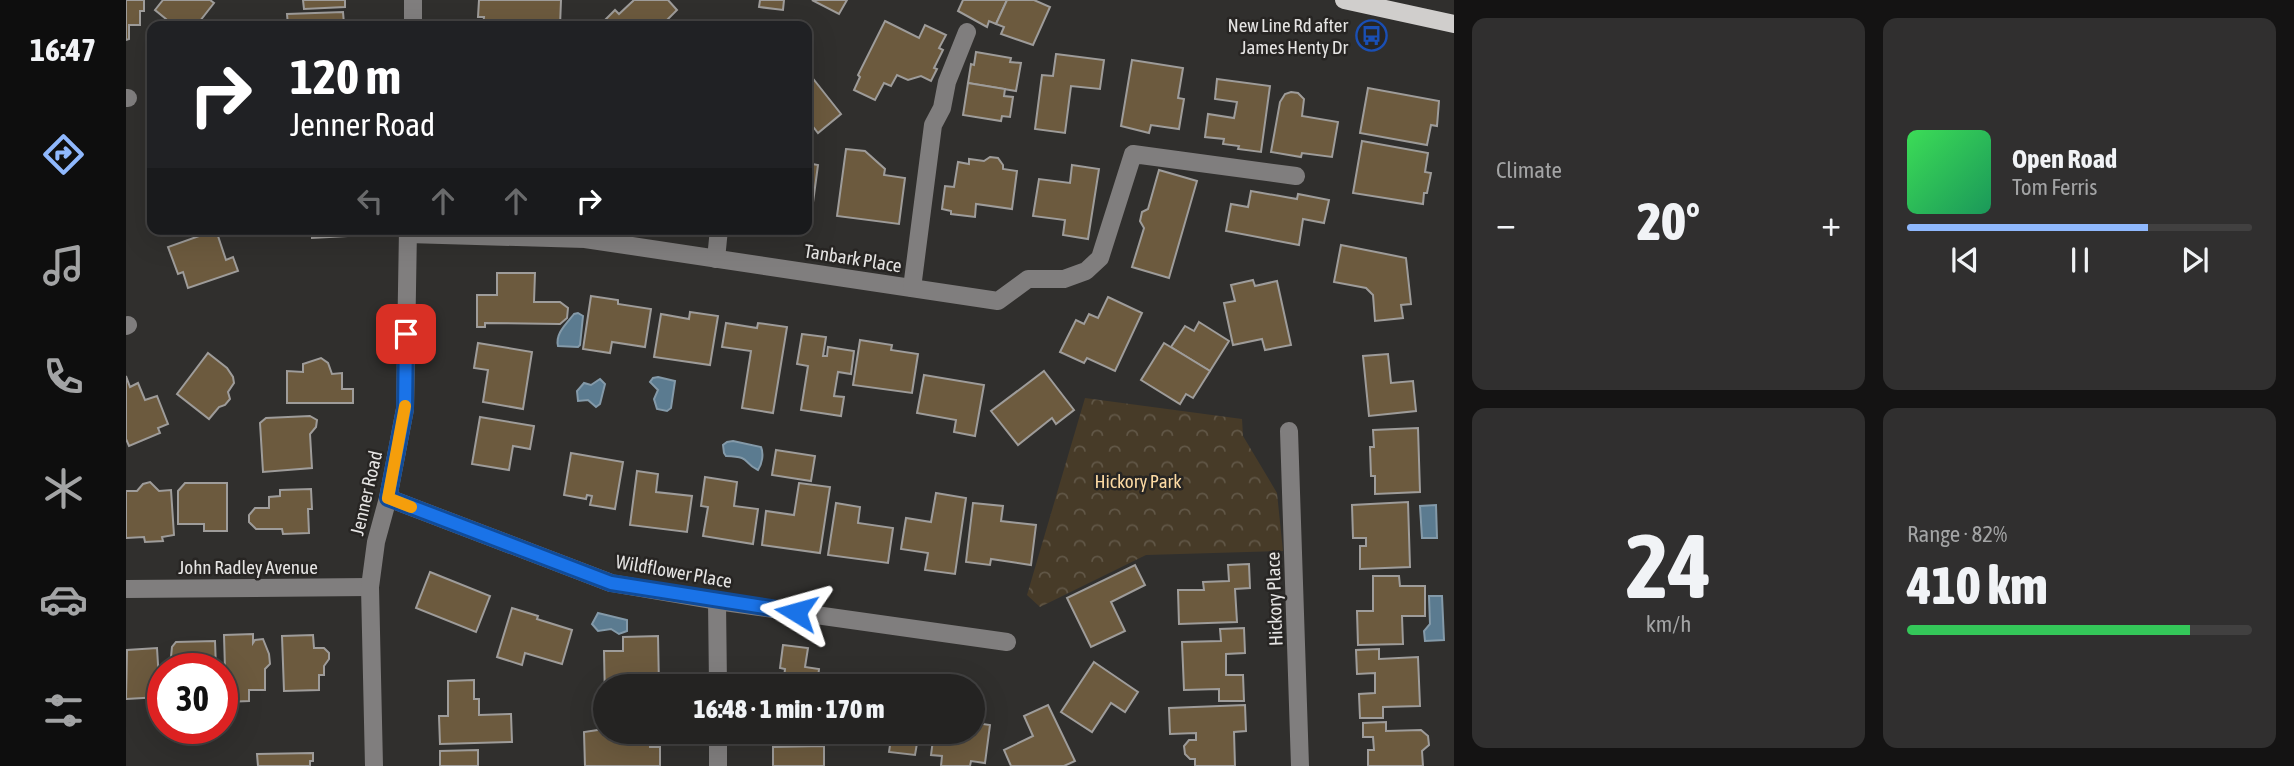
<!DOCTYPE html>
<html lang="en">
<head>
<meta charset="utf-8">
<style>
	body { margin:0; font-family:"Asap Condensed",sans-serif; background:#302f2f; color:#f1f3f6; height:100vh; display:flex; flex-direction:column; font-size:26px; white-space:nowrap }
	* { box-sizing:border-box; margin:0 }
	p { font-size:23px; color:#a3a4a5 }
	.icon { flex:none; width:38px; height:38px; fill:none; stroke:currentColor; stroke-width:2; stroke-linecap:round; stroke-linejoin:round }
	.map { position:relative; flex:1; overflow:hidden }
	.sheet { display:flex; flex-direction:column; gap:18px; padding:18px; background:#141313; width:840px }
	.sheet>* { flex:none }
	.top-card { position:absolute; left:21px; top:21px; width:665px; height:214px; border-radius:14px; box-shadow:0 7px 28px #0002,0 0 0 2px #414040; background:#202124; color:#fff; overflow:hidden }
	.speed { position:absolute; left:21px; top:653px; display:flex; gap:14px; font-size:35px; font-weight:700; text-align:center }
	.speed>* { display:grid; place-content:center; width:91px; height:91px; border-radius:50%; background:#242322; box-shadow:0 7px 28px #0002,0 0 0 2px #414040; line-height:1 }
	.speed .limit { border:10px solid #d22; background:#fff; color:#111 }
	.pin { position:absolute; display:grid; place-items:center; width:60px; height:60px; color:#fff; margin:-30px; border-radius:14px; box-shadow:0 4px 10px #0006 }
	.me { position:absolute; width:77px; margin:-38px; rotate:278deg; stroke-linejoin:round; filter:drop-shadow(0 0 5px #0008) }
	.turn { display:flex; align-items:center; gap:24px; height:147px; padding:0 28px; font-size:32px }
	.turn .icon { width:91px; height:91px; stroke-width:2.5 }
	.turn b { display:block; font-size:49px; line-height:60px }
	.lanes { display:flex; align-items:center; height:66px; padding:0 28px; background:#0003; justify-content:center; gap:35px; direction:ltr }
	.lanes .off { opacity:.35 }
	.big { font-size:52px; font-weight:800; line-height:1.1 }
	.sheet .widget { flex:1; display:flex; flex-direction:column; justify-content:center; gap:10px; min-width:0; padding:0 24px; border-radius:14px; background:#302f2f }
	.sheet .dial { align-items:center; gap:0 }
	.dial b { font-size:91px; line-height:1 }
	.song { display:flex; align-items:center; gap:21px }
	.cover { width:84px; height:84px; border-radius:10px; background:linear-gradient(135deg,hsl(130 70% 55%),hsl(150 70% 35%)) }
	.played { height:7px; border-radius:4px; background:linear-gradient(90deg,#8fb8fd 70%,#414040 70%) }
	.keys { display:flex; justify-content:space-around; direction:ltr }
	.heat { display:flex; justify-content:space-between; align-items:center; font-size:38px; direction:ltr }
	.charge { height:10px; border-radius:5px; background:linear-gradient(90deg,#34c759 82%,#414040 0) }
	.sheet .tiles { flex:1; display:grid; gap:18px; grid-template-columns:repeat(2,1fr) }
	.trip { position:absolute; left:467px; top:674px; width:392px; height:70px; border-radius:35px; background:#242322; box-shadow:0 7px 28px #0002,0 0 0 2px #414040; font-weight:800; line-height:70px; text-align:center }
	main { display:flex; flex:1; min-height:0 }
	.menu { display:flex; flex-direction:column; width:126px; justify-content:space-around; align-items:center; background:#0e0e0e; color:#a3a4a5 }
	.menu .icon { width:49px; height:49px }
	.menu .current { color:#8fb8fd }
	.menu b { font-size:32px; color:#f1f3f6 }
	.map>svg:first-child { display:block }
</style>
</head>
<body>
<main>
<nav class="menu">
<b>16:47</b>
<svg class="icon current" aria-label="directions" viewBox="0 0 24 24"><path d="M12 3l9 9-9 9-9-9zM9 14v-3h6M13 9l2 2-2 2"/></svg>
<svg class="icon" aria-label="music" viewBox="0 0 24 24"><path d="M9 18V5l10-2v13"/><circle cx="6" cy="18" r="3"/><circle cx="16" cy="16" r="3"/></svg>
<svg class="icon" aria-label="phone" viewBox="0 0 24 24"><path d="M5 4h4l2 5-3 2q2 4 5 5l2-3 5 2v4C11 20 4 13 5 4z"/></svg>
<svg class="icon" aria-label="climate" viewBox="0 0 24 24"><path d="M12 3v18M4 7l16 10M4 17L20 7"/></svg>
<svg class="icon" aria-label="car" viewBox="0 0 24 24"><path d="M5 17H2v-5l4-1 3-4h7l3 4 3 1v5h-3M9 17h6M6 11h13"/><circle cx="7" cy="17" r="2"/><circle cx="17" cy="17" r="2"/></svg>
<svg class="icon" aria-label="filters" viewBox="0 0 24 24"><path d="M4 7h16M4 17h16"/><circle cx="9" cy="7" r="2"/><circle cx="15" cy="17" r="2"/></svg>
</nav>
<div class="map">
<svg width="1328" height="766" viewBox="0 0 1328 766">
	<defs>
		<pattern id="park-crowns" width="20" height="18" patternUnits="userSpaceOnUse" patternTransform="scale(1.75)"><rect width="20" height="18" fill="#473b28"/><path d="M2 6a3 3 0 1 1 6 0M12 15a3 3 0 1 1 6 0" fill="none" stroke="#615747"/></pattern>
	</defs>
	<rect width="100%" height="100%" fill="#302f2d"/>
	<!-- park -->
	<polygon fill="url(#park-crowns)" points="959,398 1116,419 1117,436 1151,493 1157,551 1020,555 914,607 901,595"/>
	<!-- water -->
	<g fill="#5b7b90" stroke="#849aa9" stroke-width="2">
		<path d="M 452,313 L 457,316 L 454,345 L 452,347 L 432,346 C 429,334 440,324 448,314 Z"/>
		<polygon points="532,377 549,381 545,408 541,411 531,409 528,399 532,390 524,382 527,378"/>
		<polygon points="474,379 479,384 474,404 470,407 462,400 452,401 451,391 458,383 465,385"/>
		<path d="M 607,441 L 635,447 C 638,454 636,464 632,470 C 615,462 627,457 600,456 L 598,453 L 597,445 L 601,442 Z"/>
		<polygon points="1310,505 1311,538 1296,538 1294,506"/>
		<polygon points="1303,596 1316,596 1318,640 1299,641 1298,631 1304,624"/>
		<polygon points="472,613 501,620 501,631 493,634 485,629 472,631 466,624"/>
	</g>
	<!-- building -->
	<g fill="#6c5a3e" stroke="#9e9c9a" stroke-width="2">
		<polygon points="0,0 18,0 18,11 14,11 14,25 3,25 3,39 0,40"/>
		<polygon points="37,0 84,0 88,3 70,26 36,26 40,19 29,10"/>
		<polygon points="177,0 219,0 219,7 178,9"/>
		<polygon points="353,0 435,0 434,26 357,26 358,17 352,17"/>
		<polygon points="508,0 542,0 551,10 535,26 473,26 489,10 493,14"/>
		<polygon points="634,0 658,0 657,10 633,7"/>
		<polygon points="686,0 721,0 713,14"/>
		<polygon points="837,0 881,0 870,24 863,21 861,27 832,11"/>
		<polygon points="881,0 908,0 924,7 907,45 875,34 878,27 870,24"/>
		<polygon points="217,12 218,24 212,26 162,26 161,14"/>
		<polygon points="759,21 793,38 799,25 820,35 813,48 817,50 808,68 811,69 805,81 795,76 782,80 771,75 765,86 758,83 749,100 728,90 734,77 732,75"/>
		<polygon points="850,52 885,58 884,62 895,63 890,91 842,83 845,64 848,65"/>
		<polygon points="930,54 978,60 974,89 945,86 939,133 909,129 916,75 927,76"/>
		<polygon points="1006,60 1057,68 1052,98 1058,99 1053,129 1025,125 1023,133 995,126"/>
		<polygon points="681,71 715,114 692,133 681,119"/>
		<polygon points="1091,79 1144,86 1135,152 1112,149 1113,146 1097,144 1098,139 1079,137 1082,114 1108,118 1111,102 1089,99"/>
		<polygon points="842,83 879,89 878,96 887,97 884,117 876,116 875,121 837,115"/>
		<polygon points="1242,88 1313,101 1311,126 1305,125 1301,145 1234,133"/>
		<polygon points="1165,92 1172,93 1178,99 1176,116 1212,122 1206,157 1176,153 1175,157 1145,152 1154,102 1159,94"/>
		<polygon points="1236,141 1302,153 1299,172 1305,173 1301,193 1298,193 1297,204 1227,193"/>
		<polygon points="720,149 739,151 759,169 758,175 779,178 773,224 711,216"/>
		<polygon points="864,157 872,158 877,165 877,169 891,171 886,209 850,204 849,217 825,214 825,211 816,209 819,186 828,187 832,162 843,164 843,159 858,161"/>
		<polygon points="681,163 692,165 686,210 681,209"/>
		<polygon points="946,165 973,169 962,239 937,235 939,220 907,216 913,179 944,183"/>
		<polygon points="1033,170 1071,181 1043,278 1006,267 1018,228 1014,221 1016,212 1022,209"/>
		<polygon points="1125,191 1171,199 1172,194 1203,200 1198,223 1177,219 1173,245 1100,231 1105,204 1122,207"/>
		<polygon points="186,229 221,229 221,236 186,238"/>
		<polygon points="90,230 100,260 107,257 112,271 62,288 57,272 52,274 42,247"/>
		<polygon points="1215,245 1280,258 1285,304 1275,305 1277,318 1249,321 1247,295 1240,288 1208,282"/>
		<polygon points="371,273 409,273 408,302 434,302 442,308 441,318 434,324 359,323 359,327 351,327 351,295 371,295"/>
		<polygon points="1127,280 1129,286 1151,281 1165,345 1139,350 1136,339 1107,345 1098,303 1109,301 1105,285"/>
		<polygon points="465,296 492,300 492,304 525,309 519,347 486,342 484,353 457,349"/>
		<polygon points="982,297 1016,313 989,371 961,358 958,363 934,352 950,320 958,324 963,314 972,318"/>
		<polygon points="564,312 592,316 584,365 528,357 535,314 563,319"/>
		<polygon points="1073,322 1103,341 1084,371 1045,347 1059,326 1068,331"/>
		<polygon points="600,323 631,328 632,323 661,327 647,413 616,408 625,351 596,347"/>
		<polygon points="676,334 700,337 697,356 701,356 702,347 728,351 725,374 712,372 708,396 718,397 715,416 675,410 682,366 671,364"/>
		<polygon points="734,340 766,345 765,350 792,354 786,393 727,385"/>
		<polygon points="352,343 406,352 397,409 357,402 362,370 348,368"/>
		<polygon points="1038,343 1084,371 1067,398 1060,394 1054,404 1015,380"/>
		<polygon points="82,353 101,368 107,377 108,383 102,392 104,399 99,405 93,407 83,419 51,394"/>
		<polygon points="1262,354 1265,383 1287,381 1290,411 1243,416 1237,356"/>
		<polygon points="195,358 202,363 206,374 216,373 216,389 227,389 227,403 161,403 161,371 177,372 177,364"/>
		<polygon points="918,371 948,410 930,424 926,418 892,445 865,411"/>
		<polygon points="798,375 858,385 849,436 828,432 830,420 791,413"/>
		<polygon points="0,376 4,387 12,383 19,400 31,396 42,424 32,428 34,433 3,446 0,439"/>
		<polygon points="184,416 191,420 190,427 184,434 186,468 137,472 134,423 140,418"/>
		<polygon points="354,417 408,426 404,449 387,446 383,470 346,464"/>
		<polygon points="1292,428 1294,492 1249,494 1249,476 1245,476 1244,447 1248,447 1247,430"/>
		<polygon points="650,450 689,456 685,481 646,475"/>
		<polygon points="445,453 497,462 489,509 464,505 466,496 461,495 460,499 438,495"/>
		<polygon points="511,471 532,474 530,492 566,496 561,532 504,525"/>
		<polygon points="579,477 611,482 608,506 632,509 627,544 577,536 582,507 575,506"/>
		<polygon points="24,482 33,491 45,490 48,535 36,537 37,541 19,542 18,537 0,538 0,491 11,491 17,484"/>
		<polygon points="59,483 101,483 101,531 78,531 78,524 52,524 52,491"/>
		<polygon points="673,483 704,487 694,553 636,545 640,511 668,515"/>
		<polygon points="185,489 186,509 182,509 183,533 157,534 156,529 130,529 123,522 123,515 129,508 143,508 143,497 154,496 154,490"/>
		<polygon points="810,493 840,498 829,574 799,570 802,553 775,549 780,518 805,522"/>
		<polygon points="1282,502 1284,567 1234,569 1234,546 1240,546 1240,538 1227,538 1226,505"/>
		<polygon points="710,503 734,507 732,523 767,528 762,563 702,555"/>
		<polygon points="847,503 877,506 875,521 910,525 905,565 865,559 864,565 840,562"/>
		<polygon points="1123,564 1124,588 1109,589 1111,622 1053,624 1052,590 1078,590 1077,582 1103,581 1102,565"/>
		<polygon points="1009,565 1019,585 985,602 999,631 965,647 941,598"/>
		<polygon points="304,572 364,596 350,632 290,608"/>
		<polygon points="1247,576 1273,576 1274,586 1299,586 1299,616 1276,616 1277,644 1232,645 1231,611 1247,611"/>
		<polygon points="386,608 412,616 411,619 446,630 436,664 399,653 396,665 371,657"/>
		<polygon points="1118,628 1119,653 1100,654 1100,675 1117,675 1118,701 1093,701 1093,689 1058,690 1056,642 1095,641 1094,629"/>
		<polygon points="127,634 127,643 129,640 137,639 143,654 144,664 139,669 139,690 123,690 123,701 100,702 98,635"/>
		<polygon points="187,635 188,648 198,648 203,653 203,659 198,666 198,675 193,675 193,690 158,691 156,636"/>
		<polygon points="532,636 533,686 480,686 479,701 478,651 497,651 497,637"/>
		<polygon points="89,641 90,668 42,668 40,662 45,657 46,647 50,642"/>
		<polygon points="657,645 682,648 679,667 693,669 691,686 657,686 659,669 654,668"/>
		<polygon points="31,648 34,697 0,699 1,650"/>
		<polygon points="1253,649 1253,659 1292,657 1294,706 1257,707 1257,718 1234,718 1233,694 1249,693 1249,673 1231,674 1230,650"/>
		<polygon points="968,662 1012,692 999,712 985,703 966,732 935,712"/>
		<polygon points="348,680 348,699 353,699 353,715 385,714 386,742 314,744 313,716 322,716 322,681"/>
		<polygon points="922,705 949,761 938,766 885,766 878,750 907,736 898,716"/>
		<polygon points="1119,705 1120,731 1108,732 1109,766 1069,766 1069,759 1064,759 1059,754 1058,746 1063,740 1070,740 1070,733 1044,734 1043,708"/>
		<polygon points="847,715 851,716 850,723 864,725 859,763 845,761 844,766 815,766 816,756 805,755 808,732 847,732"/>
		<polygon points="479,722 480,732 523,732 524,747 534,747 534,766 459,766 458,732 478,729"/>
		<polygon points="1260,722 1260,731 1295,730 1302,736 1303,745 1296,751 1297,766 1242,766 1242,750 1248,750 1247,737 1237,737 1237,723"/>
		<polygon points="766,732 793,732 789,755 763,752"/>
		<polygon points="698,746 698,766 647,766 647,747"/>
		<polygon points="352,750 352,766 314,766 314,751"/>
		<polygon points="187,753 187,761 184,761 184,766 132,766 131,754"/>
	</g>
	<g fill="none" stroke-linecap="round" stroke-linejoin="round">
		<!-- minor -->
		<g stroke="#807e7e" stroke-width="18">
			<polyline points="287,26 287,0"/>
			<polyline points="0,98 2,98"/>
			<polyline points="282,234 459,239 872,301 902,279 938,279 960,271 974,258 1007,154 1170,176"/>
			<polyline points="590,259 593,229"/>
			<polyline points="786,288 807,125 816,108 821,82 841,32"/>
			<polyline points="0,326 2,325"/>
			<polyline points="1163,431 1174,766"/>
			<polyline points="262,498 485,583 591,601 881,642"/>
			<polyline points="0,589 244,587"/>
			<polyline points="591,601 592,686"/>
			<polyline points="592,732 592,766"/>
			<polyline points="248,766 244,587 250,542 262,498 279,409 282,229"/>
		</g>
		<!-- major -->
		<polyline stroke="#d0cecc" stroke-width="18" points="1218,0 1328,24"/>
	</g>
	<g fill="none" stroke-linecap="round" stroke-linejoin="round">
		<defs>
			<polyline id="route" points="280,334 279,409 262,498 485,583 670,612"/>
		</defs>
		<!-- route casing -->
		<use href="#route" stroke="#114b97" stroke-width="18"/>
		<!-- route -->
		<use href="#route" stroke="#1a73e8" stroke-width="12"/>
		<!-- slow -->
		<polyline stroke="#f59e0b" stroke-width="12" points="279,406 262,498 285,507"/>
	</g>
	<!-- icons -->
	<defs>
		<symbol id="bus-ring" viewBox="-11 -11 22 22"><circle r="9.5" fill="#272523" stroke="#1a4fb4" stroke-width="1.5"/><path d="M-5-6H5V4H4V6H2V4H-2V6H-4V4H-5ZM-3.5-4V0h7V-4ZM-3.5 1.2v1.5H-2V1.2ZM2 1.2v1.5H3.5V1.2Z" fill="#1a4fb4"/></symbol>
	</defs>
	<g fill-rule="evenodd">
		<use href="#bus-ring" x="1228" y="18" width="35" height="35"/>
	</g>
	<g text-anchor="middle" dominant-baseline="central" stroke-width="5" stroke-linejoin="round" paint-order="stroke">
		<!-- poi labels -->
		<g font-size="19" fill="#e5e4e3" stroke="#272523" text-anchor="end">
			<text x="1222" y="25">New Line Rd after<tspan x="1222" dy="22">James Henty Dr</tspan></text>
		</g>
		<!-- street labels -->
		<g font-size="19" fill="#e5e4e3" stroke="#272523">
			<text transform="translate(727 258) rotate(9)">Tanbark Place</text>
			<text transform="translate(240 493) rotate(-77)">Jenner Road</text>
			<text x="122" y="567">John Radley Avenue</text>
			<text transform="translate(548 571) rotate(10)">Wildflower Place</text>
			<text transform="translate(1148 599) rotate(-92)">Hickory Place</text>
		</g>
		<!-- park labels -->
		<g font-size="19" fill="#fbd9a3" stroke="#272523">
			<text x="1012" y="481">Hickory Park</text>
		</g>
	</g>
</svg>
<div class="speed"><div class="limit">30</div></div>
<div class="pin" style="left:280px;top:334px;background:#d93025"><svg class="icon" aria-label="arrive" viewBox="0 0 24 24"><path d="M6 21V4h12l-3 4 3 4H6"/></svg></div>
<svg class="me" style="left:670px;top:612px" viewBox="-20 -20 40 40"><path d="M0-17L14 15 0 8-14 15z" fill="#1a73e8" stroke="#fff" stroke-width="4"/></svg>
<div class="trip">16:48 · 1 min · 170 m</div>
<div class="top-card">
<div class="turn"><svg class="icon" aria-label="right" viewBox="0 0 24 24"><path d="M7 20v-9h11M14 6l5 5-5 5"/></svg><div><b>120 m</b>Jenner Road</div></div>
<div class="lanes"><svg class="icon off" aria-label="left" viewBox="0 0 24 24"><path d="M17 20v-9H6M10 6l-5 5 5 5"/></svg><svg class="icon off" aria-label="ahead" viewBox="0 0 24 24"><path d="M12 20V5M6 11l6-6 6 6"/></svg><svg class="icon off" aria-label="ahead" viewBox="0 0 24 24"><path d="M12 20V5M6 11l6-6 6 6"/></svg><svg class="icon" aria-label="right" viewBox="0 0 24 24"><path d="M7 20v-9h11M14 6l5 5-5 5"/></svg></div>
</div>
</div>
<section class="sheet">
<div class="tiles">
<div class="widget"><p>Climate</p>
<div class="heat"><a>−</a><b class="big">20°</b><a>+</a></div>
</div>
<div class="widget">
<div class="song"><i class="cover"></i><div><b>Open Road</b><p>Tom Ferris</p></div></div>
<div class="played"></div>
<div class="keys"><svg class="icon" aria-label="previous" viewBox="0 0 24 24"><path d="M18 5L8 12l10 7zM5 5v14"/></svg><svg class="icon" aria-label="pause" viewBox="0 0 24 24"><path d="M8 5v14M16 5v14"/></svg><svg class="icon" aria-label="next" viewBox="0 0 24 24"><path d="M6 5l10 7-10 7zM19 5v14"/></svg></div>
</div>
<div class="widget dial"><b>24</b><p>km/h</p></div>
<div class="widget"><p>Range · 82%</p><b class="big">410 km</b><div class="charge"></div></div>
</div>
</section>
</main>
</body>
</html>
